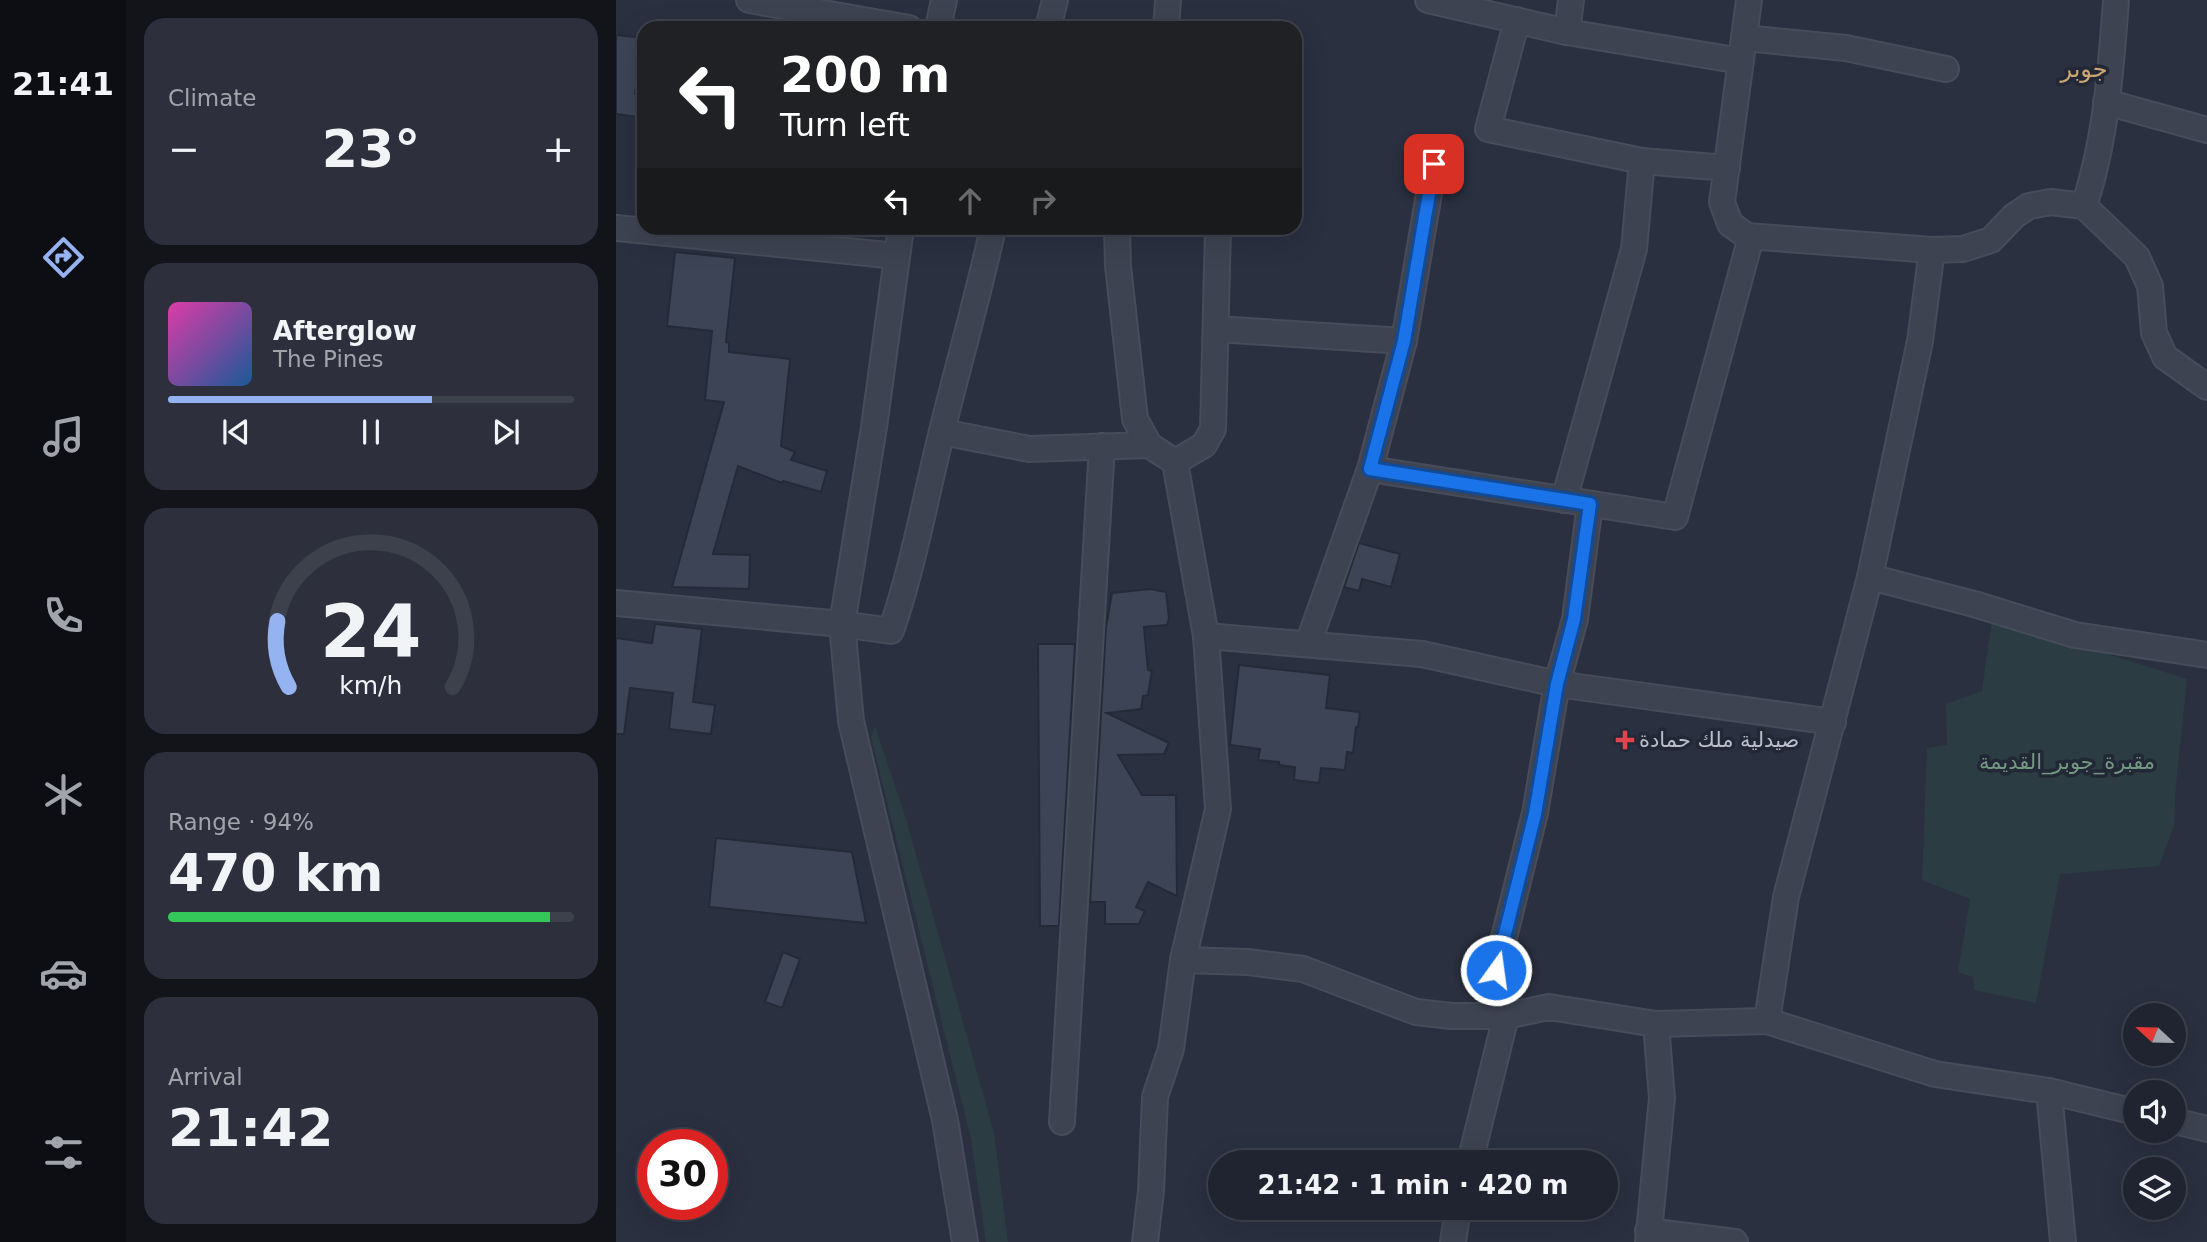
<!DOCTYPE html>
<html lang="en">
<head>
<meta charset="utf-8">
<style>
	body { margin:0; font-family:"DejaVu Sans","Noto Sans Arabic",sans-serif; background:#2d303c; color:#f1f3f6; height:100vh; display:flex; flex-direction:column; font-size:26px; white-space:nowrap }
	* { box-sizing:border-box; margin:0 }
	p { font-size:23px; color:#a2a4ab }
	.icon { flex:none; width:38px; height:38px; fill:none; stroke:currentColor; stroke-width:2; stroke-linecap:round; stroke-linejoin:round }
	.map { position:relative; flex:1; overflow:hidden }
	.sheet { display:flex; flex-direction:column; gap:18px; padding:18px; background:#12141a; width:490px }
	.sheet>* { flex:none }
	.guide { position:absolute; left:21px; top:21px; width:665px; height:214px; border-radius:21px; box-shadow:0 7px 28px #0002,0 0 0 2px #3d414c; background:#202124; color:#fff; overflow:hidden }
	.needle { width:46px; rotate:292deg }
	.fabs { position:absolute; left:1507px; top:1003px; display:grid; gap:14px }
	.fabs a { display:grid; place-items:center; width:63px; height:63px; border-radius:50%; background:#202430; box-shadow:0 7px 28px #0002,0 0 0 2px #3d414c; font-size:35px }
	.speed { position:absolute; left:21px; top:1129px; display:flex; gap:14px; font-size:35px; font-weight:700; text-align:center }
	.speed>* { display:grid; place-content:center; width:91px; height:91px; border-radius:50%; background:#202430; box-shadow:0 7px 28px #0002,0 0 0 2px #3d414c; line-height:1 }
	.speed .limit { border:10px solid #d22; background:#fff; color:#111 }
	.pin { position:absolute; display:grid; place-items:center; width:60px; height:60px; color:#fff; margin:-30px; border-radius:14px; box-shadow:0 4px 10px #0006 }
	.me { position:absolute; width:77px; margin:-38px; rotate:14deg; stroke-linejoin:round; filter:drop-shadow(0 0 5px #0008) }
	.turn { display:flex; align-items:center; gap:24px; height:147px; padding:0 28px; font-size:32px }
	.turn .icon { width:91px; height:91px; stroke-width:2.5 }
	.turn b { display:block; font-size:49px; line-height:60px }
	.lanes { display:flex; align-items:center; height:66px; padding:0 28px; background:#0003; justify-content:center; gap:35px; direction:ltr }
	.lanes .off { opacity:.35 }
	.big { font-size:52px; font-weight:600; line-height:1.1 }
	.sheet .tile { flex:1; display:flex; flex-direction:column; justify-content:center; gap:10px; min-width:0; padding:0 24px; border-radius:21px; background:#2d303c }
	.sheet .dial { align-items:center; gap:0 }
	.dial svg { height:182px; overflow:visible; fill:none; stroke:#3d414c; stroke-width:7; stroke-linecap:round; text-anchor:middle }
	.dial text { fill:#f1f3f6; stroke:none }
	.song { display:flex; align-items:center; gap:21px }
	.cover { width:84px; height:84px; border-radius:10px; background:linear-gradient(135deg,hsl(320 70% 55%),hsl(210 70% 35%)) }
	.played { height:7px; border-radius:4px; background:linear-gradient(90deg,#95b2f1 65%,#3d414c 65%) }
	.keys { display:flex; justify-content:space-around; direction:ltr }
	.heat { display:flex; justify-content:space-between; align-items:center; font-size:38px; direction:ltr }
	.charge { height:10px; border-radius:5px; background:linear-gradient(90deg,#34c759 94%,#3d414c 0) }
	.trip { position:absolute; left:592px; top:1150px; width:410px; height:70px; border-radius:35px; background:#202430; box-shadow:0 7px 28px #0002,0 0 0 2px #3d414c; font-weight:600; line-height:70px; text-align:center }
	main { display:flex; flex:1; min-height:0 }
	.dock { display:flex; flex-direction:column; width:126px; justify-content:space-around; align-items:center; background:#0d0e13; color:#a2a4ab }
	.dock .icon { width:49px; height:49px }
	.dock .on { color:#95b2f1 }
	.dock b { font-size:32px; color:#f1f3f6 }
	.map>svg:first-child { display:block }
</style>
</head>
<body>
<main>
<nav class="dock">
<b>21:41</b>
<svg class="icon on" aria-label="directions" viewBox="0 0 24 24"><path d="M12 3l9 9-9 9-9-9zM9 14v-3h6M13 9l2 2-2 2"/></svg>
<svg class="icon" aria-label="music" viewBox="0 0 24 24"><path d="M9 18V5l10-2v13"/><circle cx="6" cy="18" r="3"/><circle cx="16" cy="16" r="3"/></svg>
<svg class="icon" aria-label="phone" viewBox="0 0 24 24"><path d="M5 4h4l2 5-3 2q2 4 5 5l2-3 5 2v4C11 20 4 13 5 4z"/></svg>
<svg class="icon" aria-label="climate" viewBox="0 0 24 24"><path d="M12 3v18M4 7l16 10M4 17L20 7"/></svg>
<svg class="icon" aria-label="car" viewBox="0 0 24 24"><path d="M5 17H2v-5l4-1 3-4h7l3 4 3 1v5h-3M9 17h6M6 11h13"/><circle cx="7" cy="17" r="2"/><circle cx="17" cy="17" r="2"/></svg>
<svg class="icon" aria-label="filters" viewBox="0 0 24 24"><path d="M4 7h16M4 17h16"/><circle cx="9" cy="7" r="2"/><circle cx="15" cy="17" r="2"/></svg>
</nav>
<section class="sheet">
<div class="tile"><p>Climate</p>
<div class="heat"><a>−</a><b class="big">23°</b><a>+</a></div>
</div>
<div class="tile">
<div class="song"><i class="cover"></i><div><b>Afterglow</b><p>The Pines</p></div></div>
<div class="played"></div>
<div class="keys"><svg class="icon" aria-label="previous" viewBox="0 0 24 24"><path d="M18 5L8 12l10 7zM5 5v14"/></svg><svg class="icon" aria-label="pause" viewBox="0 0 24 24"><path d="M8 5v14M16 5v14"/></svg><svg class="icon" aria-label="next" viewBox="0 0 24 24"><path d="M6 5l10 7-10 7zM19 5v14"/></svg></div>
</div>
<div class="tile dial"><svg viewBox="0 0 100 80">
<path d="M14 69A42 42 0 1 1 86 69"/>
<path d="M14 69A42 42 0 0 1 9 40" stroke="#95b2f1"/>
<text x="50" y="56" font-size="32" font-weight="700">24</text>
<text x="50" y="72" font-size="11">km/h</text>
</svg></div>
<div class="tile"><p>Range · 94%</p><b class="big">470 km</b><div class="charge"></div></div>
<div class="tile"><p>Arrival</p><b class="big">21:42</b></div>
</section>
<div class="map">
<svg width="1591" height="1242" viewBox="0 0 1591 1242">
	<rect width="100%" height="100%" fill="#2a3040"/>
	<!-- green -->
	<g fill="#2b3c42">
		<polygon points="1376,618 1571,679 1560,786 1558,826 1543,866 1444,874 1420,1003 1358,990 1357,977 1342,972 1354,899 1306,880 1311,748 1331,745 1330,704 1366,691"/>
		<polygon points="259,726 291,822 378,1133 392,1242 370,1242 355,1139 255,737"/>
	</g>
	<!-- building -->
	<g fill="#3c4456" stroke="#242a38" stroke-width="2">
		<polygon points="0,35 28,38 28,54 24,54 19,94 28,96 28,118 0,114"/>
		<polygon points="59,252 119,258 110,342 113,343 113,352 174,359 165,446 179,452 175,460 211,471 205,492 167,481 166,483 122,466 97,554 134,555 133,589 56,587 108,402 89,400 96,331 51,326"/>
		<polygon points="743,543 784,554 775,587 746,579 743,591 728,587"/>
		<polygon points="534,589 550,592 553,618 551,625 528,627 532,670 536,671 532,695 527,696 525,709 491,713 553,743 548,754 502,755 526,795 560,795 561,896 532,882 520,907 529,911 523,924 489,924 489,902 474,902 490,627 496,593"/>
		<polygon points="39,624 86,629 77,702 99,705 95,734 53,729 57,693 14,688 8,734 0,734 0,638 36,643"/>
		<polygon points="422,644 459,644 443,926 424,926"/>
		<polygon points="623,665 714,675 710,708 744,712 742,727 740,727 737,753 731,752 729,770 705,768 703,783 678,780 679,767 663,765 663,762 642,760 644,749 614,745"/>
		<polygon points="100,838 236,852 250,923 93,907"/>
		<polygon points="167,952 184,959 166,1008 149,1002"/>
	</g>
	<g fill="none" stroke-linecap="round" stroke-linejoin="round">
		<defs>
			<g id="minor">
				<polyline points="133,0 293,28"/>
				<polyline points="812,0 951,32 1125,61"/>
				<polyline points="1133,0 1106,202 1114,224 1131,236 1316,250 1347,249 1375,240 1398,216 1413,206 1435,202 1468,206 1521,257 1534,286 1538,333 1549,357 1591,387"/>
				<polyline points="901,20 872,129 1026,161"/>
				<polyline points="322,28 328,0"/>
				<polyline points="432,28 439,0"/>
				<polyline points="550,28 552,0"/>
				<polyline points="951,32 955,0"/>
				<polyline points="1128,38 1230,48 1330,69"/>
				<polyline points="1490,102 1591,130"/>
				<path d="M 1468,206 C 1490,140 1495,69 1500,0"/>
				<polyline points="0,228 281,256"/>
				<polyline points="285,228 258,427 226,624 235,721 329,1120 349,1242"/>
				<polyline points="501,228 502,266 519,419 533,445 559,462 590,636 602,809 567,960 555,1049 539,1097 535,1191 529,1242"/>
				<polyline points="1316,250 1304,341 1254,577 1170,897 1151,1021 1319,1074 1433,1091 1519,1112"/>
				<polyline points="600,329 788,341"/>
				<polyline points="326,432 413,449 533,445"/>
				<polyline points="559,462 588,445 597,429 602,228"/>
				<polyline points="754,469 1059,517 1135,237"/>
				<polyline points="948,500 1018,249 1026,161 1111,168"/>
				<polyline points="1254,577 1358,604 1459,635 1591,655"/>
				<path d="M 0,603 L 226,624 L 275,631 C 297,567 309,500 325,435 C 342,365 362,297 377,228"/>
				<polyline points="590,636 806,654 941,684 1217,722"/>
				<polyline points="692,644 754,469 788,341 818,164"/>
				<polyline points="567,960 632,962 687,969 800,1012 836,1016 890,1016 933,1007 1040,1024 1151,1021"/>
				<polyline points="1433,1091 1447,1242"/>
				<polyline points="1558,1121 1591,1129"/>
				<polyline points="446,1122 486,446"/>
				<polyline points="854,1162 890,1016 880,970 919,813 941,684 959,619 974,504"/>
				<polyline points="1032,1231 1119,1242"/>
				<polyline points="837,1242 842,1208"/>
				<polyline points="1032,1242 1046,1098 1040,1024"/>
			</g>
		</defs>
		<!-- minor casing -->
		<use href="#minor" stroke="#474c5a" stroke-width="28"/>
		<!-- minor -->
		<use href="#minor" stroke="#3d4351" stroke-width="24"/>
	</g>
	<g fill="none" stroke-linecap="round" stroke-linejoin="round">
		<defs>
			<polyline id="route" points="818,164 788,341 754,469 974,504 958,619 941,684 919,814 880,970"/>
		</defs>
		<!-- route casing -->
		<use href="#route" stroke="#114b97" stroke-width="18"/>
		<!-- route -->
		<use href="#route" stroke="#1a73e8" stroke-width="12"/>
	</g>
	<!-- markers -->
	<path fill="#e0444e" stroke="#222836" stroke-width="2.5" d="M1005.5 729.5h7v7h7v7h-7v7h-7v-7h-7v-7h7z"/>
	<g text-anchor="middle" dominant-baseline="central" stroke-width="7" stroke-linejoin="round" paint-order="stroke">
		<!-- poi labels -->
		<g font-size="21" fill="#babfcb" stroke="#222836" text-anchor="start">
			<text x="1023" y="740">صيدلية ملك حمادة</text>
		</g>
		<!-- park labels -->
		<g font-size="21" fill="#749981" stroke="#222836">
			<text x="1451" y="762">مقبرة_جوبر_القديمة</text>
		</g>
		<!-- quarter labels -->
		<g font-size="24" fill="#cda673" stroke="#222836">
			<text x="1468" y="69">جوبر</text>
		</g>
	</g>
</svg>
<div class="fabs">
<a><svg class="needle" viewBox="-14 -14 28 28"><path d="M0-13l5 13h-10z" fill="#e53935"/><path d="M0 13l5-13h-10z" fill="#a2a4ab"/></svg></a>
<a><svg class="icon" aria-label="sound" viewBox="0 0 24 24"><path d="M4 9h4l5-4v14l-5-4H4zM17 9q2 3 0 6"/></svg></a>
<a><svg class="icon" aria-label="layers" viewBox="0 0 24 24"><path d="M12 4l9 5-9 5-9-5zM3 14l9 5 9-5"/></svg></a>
</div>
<div class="speed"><div class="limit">30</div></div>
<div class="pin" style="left:818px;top:164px;background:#d93025"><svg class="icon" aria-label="arrive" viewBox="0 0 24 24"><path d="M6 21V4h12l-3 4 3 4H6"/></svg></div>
<svg class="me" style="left:880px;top:970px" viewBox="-20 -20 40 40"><circle r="17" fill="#1a73e8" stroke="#fff" stroke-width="3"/><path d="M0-11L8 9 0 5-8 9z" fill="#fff"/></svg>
<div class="trip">21:42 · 1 min · 420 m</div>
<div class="guide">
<div class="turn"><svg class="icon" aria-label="left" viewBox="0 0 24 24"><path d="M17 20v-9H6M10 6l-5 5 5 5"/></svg><div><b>200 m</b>Turn left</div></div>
<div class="lanes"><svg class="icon" aria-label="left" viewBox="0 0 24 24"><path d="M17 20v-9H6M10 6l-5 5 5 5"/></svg><svg class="icon off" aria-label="ahead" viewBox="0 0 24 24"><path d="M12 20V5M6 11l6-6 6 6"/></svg><svg class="icon off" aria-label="right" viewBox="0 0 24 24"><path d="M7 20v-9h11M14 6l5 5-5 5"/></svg></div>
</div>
</div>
</main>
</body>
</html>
